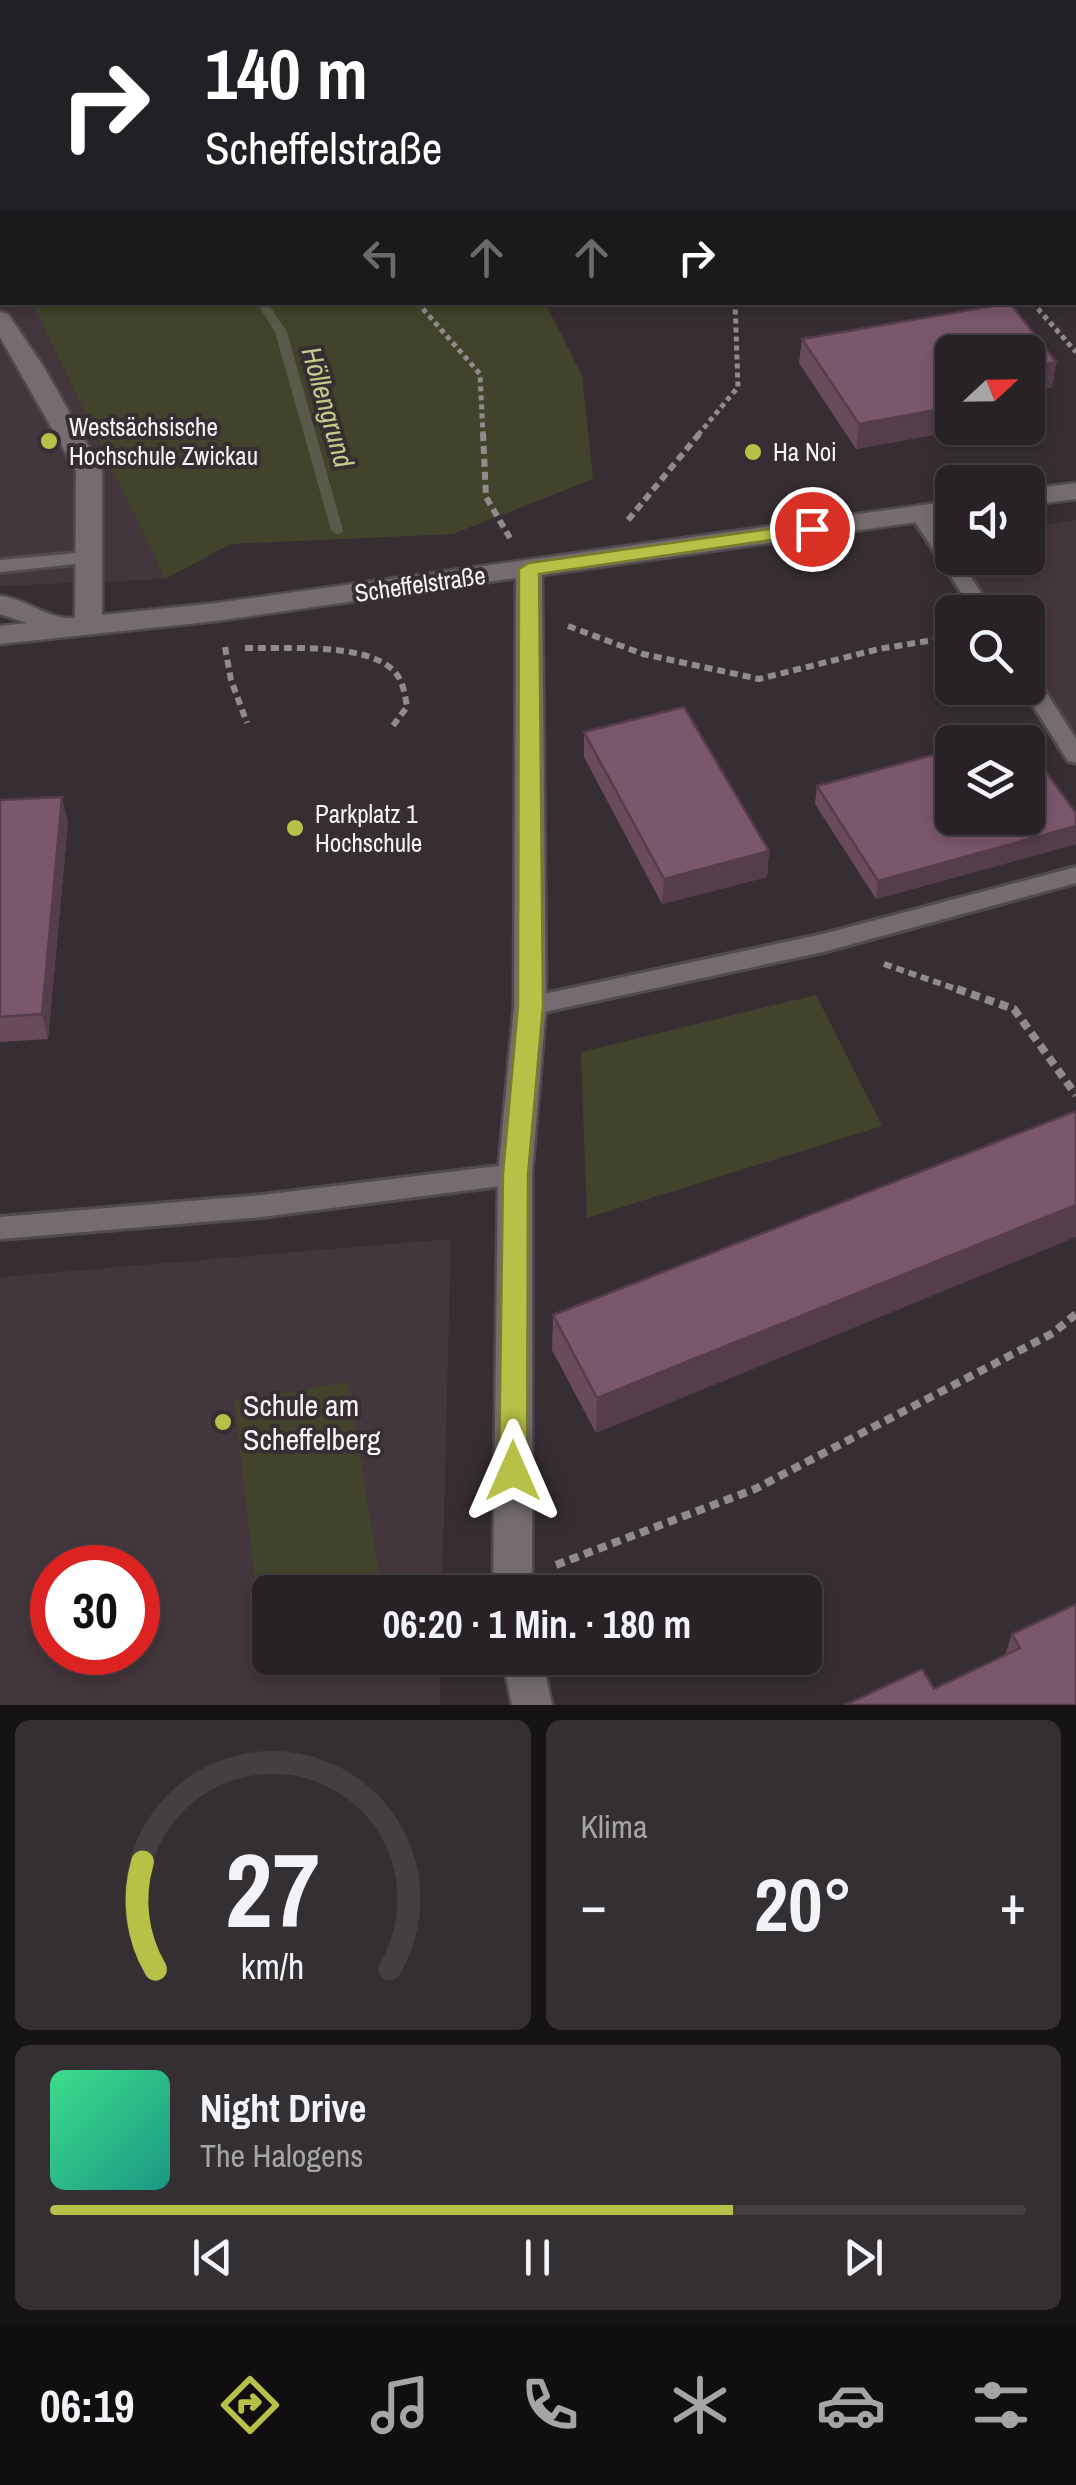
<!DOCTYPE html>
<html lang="de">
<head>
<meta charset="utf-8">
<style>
	body { margin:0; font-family:"Archivo Narrow",sans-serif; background:#342f32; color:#f1f3f6; height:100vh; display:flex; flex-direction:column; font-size:38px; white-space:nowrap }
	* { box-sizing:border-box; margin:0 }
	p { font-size:32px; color:#a5a4a7 }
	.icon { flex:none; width:55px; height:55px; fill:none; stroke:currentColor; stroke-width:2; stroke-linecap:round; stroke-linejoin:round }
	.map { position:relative; height:1705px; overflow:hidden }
	.drawer { display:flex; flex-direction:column; gap:15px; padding:15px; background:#161315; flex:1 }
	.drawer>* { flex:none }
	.guide { position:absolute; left:0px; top:0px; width:1078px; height:305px; box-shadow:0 5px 15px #0003,0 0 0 2px #443f43; background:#202124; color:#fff; overflow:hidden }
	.needle { width:65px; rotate:68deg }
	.tools { position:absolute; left:935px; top:335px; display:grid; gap:20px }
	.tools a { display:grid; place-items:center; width:110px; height:110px; border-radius:15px; background:#282226; box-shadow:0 5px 15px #0003,0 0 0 2px #443f43; font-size:50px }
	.speed { position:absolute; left:30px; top:1545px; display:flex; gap:20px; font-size:50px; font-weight:700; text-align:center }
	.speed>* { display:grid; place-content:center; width:130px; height:130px; border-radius:50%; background:#282226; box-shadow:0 5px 15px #0003,0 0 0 2px #443f43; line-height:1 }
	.speed .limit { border:15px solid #d22; background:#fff; color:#111 }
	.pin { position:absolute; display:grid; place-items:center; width:85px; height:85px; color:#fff; margin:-42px; border:5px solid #fff; border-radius:50%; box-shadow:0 2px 10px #0007 }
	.me { position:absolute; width:110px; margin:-55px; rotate:0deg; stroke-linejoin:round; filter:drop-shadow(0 0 8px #0008) }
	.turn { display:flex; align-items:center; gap:35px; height:210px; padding:0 40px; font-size:45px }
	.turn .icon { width:130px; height:130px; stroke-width:2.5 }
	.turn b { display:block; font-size:70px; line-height:85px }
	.lanes { display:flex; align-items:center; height:95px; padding:0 40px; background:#0003; justify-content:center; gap:50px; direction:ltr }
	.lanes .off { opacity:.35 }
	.big { font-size:75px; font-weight:800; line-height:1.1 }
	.drawer .tile { flex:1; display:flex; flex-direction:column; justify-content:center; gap:15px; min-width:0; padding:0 35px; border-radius:15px; background:#342f32 }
	.drawer .dial { align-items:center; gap:0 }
	.dial svg { height:260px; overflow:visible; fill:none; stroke:#443f43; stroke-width:7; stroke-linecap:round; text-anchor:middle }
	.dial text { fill:#f1f3f6; stroke:none }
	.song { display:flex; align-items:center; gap:30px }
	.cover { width:120px; height:120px; border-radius:15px; background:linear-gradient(135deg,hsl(150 70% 55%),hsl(170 70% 35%)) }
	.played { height:10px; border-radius:5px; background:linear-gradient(90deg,#b8c147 70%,#443f43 70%) }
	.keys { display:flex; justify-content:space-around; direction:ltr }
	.heat { display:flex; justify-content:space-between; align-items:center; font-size:55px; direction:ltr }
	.drawer .tiles { flex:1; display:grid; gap:15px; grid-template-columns:1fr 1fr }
	.tile:last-child { grid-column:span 2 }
	.trip { position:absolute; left:252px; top:1575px; width:570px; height:100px; border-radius:15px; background:#282226; box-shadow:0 5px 15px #0003,0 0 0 2px #443f43; font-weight:800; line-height:100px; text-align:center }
	.tab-bar { display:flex; height:160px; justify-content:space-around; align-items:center; background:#100e0f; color:#a5a4a7 }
	.tab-bar .icon { width:70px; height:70px }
	.tab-bar .selected { color:#b8c147 }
	.tab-bar b { font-size:45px; color:#f1f3f6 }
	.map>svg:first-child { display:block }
</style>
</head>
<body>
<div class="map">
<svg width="1076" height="1705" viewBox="0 0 1076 1705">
	<rect width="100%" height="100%" fill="#362e32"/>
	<!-- built -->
	<g fill="#43363d" fill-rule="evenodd">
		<polygon points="0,235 2,302 32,303 165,579 0,586"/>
		<polygon points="1076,520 1076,756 1028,681 1028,612 984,612 938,541 952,539 952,558 1028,558 1028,528"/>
		<path d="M 451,1239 L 442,1592 L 270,1592 L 270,1658 L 441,1658 L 440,1705 L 0,1705 L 0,1277 ZM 52,1568 L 138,1568 L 138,1652 L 52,1652 Z"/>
	</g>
	<!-- green -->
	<g fill="#41442b">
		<polygon points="0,0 380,0 381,2 2,2 2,240"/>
		<polygon points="32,303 545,303 582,375 593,479 453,534 231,544 165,579"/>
		<polygon points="816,995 882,1126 587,1218 581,1052"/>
		<polygon points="348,1382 382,1592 270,1592 270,1619 260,1621 234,1401"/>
	</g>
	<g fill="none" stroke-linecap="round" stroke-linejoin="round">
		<!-- stream -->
		<g fill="#5a5a4a" fill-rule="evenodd">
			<polygon points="108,0 118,0 120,2 110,2"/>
			<polygon points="256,302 267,302 287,332 343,530 342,533 337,534 331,530 275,332"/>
		</g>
		<defs>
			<g id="lane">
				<polygon points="920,508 927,510 952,549 952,558 958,558 994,612 974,612 910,514"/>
				<polygon points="87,552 97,558 94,562 0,572 0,560"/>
				<polygon points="1028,673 1035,675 1076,739 1076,763 1068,761 1022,688 1028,688"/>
				<polygon points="1076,867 1076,883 823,952 530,1015 522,1012 518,1006 522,1000 530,997 823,934"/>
				<polygon points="515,1164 524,1167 528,1174 524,1181 515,1184 262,1217 0,1239 0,1217 262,1195"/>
			</g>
			<g id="street">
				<path d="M 0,312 L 8,314 L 45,369 L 102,471 L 102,615 L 216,603 L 952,501 L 952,517 L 542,575 L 546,1006 L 532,1174 L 532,1592 L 493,1592 L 498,1174 L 514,1006 L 516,578 L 216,621 L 0,644 L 0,626 L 27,623 L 0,614 L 0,596 C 25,598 50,621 75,618 L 76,471 L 0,337 Z"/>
				<polygon points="1076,483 1076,499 1028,505 1028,489"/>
				<polygon points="502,1658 542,1658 552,1705 512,1705"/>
			</g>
		</defs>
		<!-- lane casing -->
		<use href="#lane" stroke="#514b4f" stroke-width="6"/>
		<!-- street casing -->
		<use href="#street" stroke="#514b4f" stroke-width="5"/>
		<!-- path-far2 -->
		<g stroke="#918b8e" stroke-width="5" stroke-dasharray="5 4" stroke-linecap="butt">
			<polyline points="950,2 957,0"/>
			<polyline points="417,302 480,374 483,435"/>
			<polyline points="1032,302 1076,352"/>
			<polyline points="698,435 738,387 735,302"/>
		</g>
		<!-- path-far1 -->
		<g stroke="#918b8e" stroke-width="6" stroke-dasharray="8 5" stroke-linecap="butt">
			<polyline points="483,433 486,497 510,538"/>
			<polyline points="628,520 700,433"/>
			<polyline points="568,626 643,654 759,679 879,649 952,637"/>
			<polyline points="225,647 231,680 247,723"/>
			<path d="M 245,648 C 283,649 364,642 393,670 C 403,679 405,695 407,707 L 392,727"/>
			<polyline points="884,964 965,992"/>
		</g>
		<!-- path -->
		<g stroke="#918b8e" stroke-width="8" stroke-dasharray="9 6" stroke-linecap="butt">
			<polyline points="957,989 1014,1009 1076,1095"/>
			<polyline points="556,1565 755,1489 1053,1333 1076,1314"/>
		</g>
		<!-- lane -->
		<use href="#lane" fill="#746c70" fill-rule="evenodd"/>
		<!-- street -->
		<use href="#street" fill="#746c70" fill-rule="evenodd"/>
	</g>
	<!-- wall -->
	<g fill="#6a4b5c">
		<polygon points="1010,303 1056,362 1052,387 1036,390 1038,391 1033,416 1028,417 1028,352 952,352 952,428 971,428 856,449 799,363 802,339"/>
		<polygon points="584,732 769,851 767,877 662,904 584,757"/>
		<polygon points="817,786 1076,813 1076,844 876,899 815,804"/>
		<polygon points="0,800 68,822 48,1039 0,1042"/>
		<polygon points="1076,1111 596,1433 552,1350 553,1315"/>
		<polygon points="1012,1634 1076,1705 934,1689 1005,1655"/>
	</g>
	<!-- shaded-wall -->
	<g fill="#563d4b">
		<polygon points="1056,362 1052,387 1028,391 1028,367"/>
		<polygon points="1038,391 1033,416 1028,417 1028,393"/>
		<polygon points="952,407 952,428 971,428 856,449 859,424"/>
		<polygon points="62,797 68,822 48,1039 42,1014"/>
		<polygon points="1076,826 1076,844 876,899 878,881"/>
		<polygon points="769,851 767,877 662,904 664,879"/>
		<polygon points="1076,1205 1076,1237 596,1433 597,1398"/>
	</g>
	<!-- building -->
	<g fill="#7b576b" stroke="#563d4b" stroke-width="2.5">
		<polygon points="1010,303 1056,362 1028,367 1028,352 952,352 952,407 859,424 802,339"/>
		<polygon points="1028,378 1038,391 1028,393"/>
		<polygon points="684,707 769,851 664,879 584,732"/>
		<polygon points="1017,733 1024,742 981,742"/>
		<polygon points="1028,747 1076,813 1076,826 878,881 817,786 952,750 952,818 1028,818"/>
		<polygon points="62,797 42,1014 0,1017 0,800"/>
		<polygon points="1076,1111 1076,1205 597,1398 553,1315"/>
		<polygon points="1076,1604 1076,1705 845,1705 922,1669 934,1689 1020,1648 1012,1634"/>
	</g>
	<!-- route -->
	<polygon fill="#b8c147" stroke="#787d2e" stroke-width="2.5" points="812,523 822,529 819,533 539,574 543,1006 528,1174 527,1471 523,1480 513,1484 503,1480 499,1471 503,1174 518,1006 519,569 529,563"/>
	<!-- markers -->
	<g fill="#b8c147" stroke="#362e32" stroke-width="4">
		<circle cx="49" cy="441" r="10"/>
		<circle cx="753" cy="452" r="10"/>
		<circle cx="295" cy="828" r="10"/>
		<circle cx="223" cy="1422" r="10"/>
	</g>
	<g text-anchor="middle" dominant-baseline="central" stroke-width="8" stroke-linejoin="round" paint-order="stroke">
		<!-- poi labels -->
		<g font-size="25" fill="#f7f2f5" stroke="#362e32" text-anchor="start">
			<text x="69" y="427">Westsächsische<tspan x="69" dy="29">Hochschule Zwickau</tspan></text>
			<text x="773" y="452">Ha Noi</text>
			<text x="315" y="814">Parkplatz 1<tspan x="315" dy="29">Hochschule</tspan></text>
		</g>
		<!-- street labels -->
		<g font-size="25" fill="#f7f2f5" stroke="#362e32">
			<text transform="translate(420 584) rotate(-8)">Scheffelstraße</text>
		</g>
		<!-- water labels -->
		<g font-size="28" font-style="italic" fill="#c4cb8b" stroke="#362e32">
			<text transform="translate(328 407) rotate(74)">Höllengrund</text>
		</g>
		<!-- near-poi labels -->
		<g font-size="30" fill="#f7f2f5" stroke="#362e32" text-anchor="start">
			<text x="243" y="1405">Schule am<tspan x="243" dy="34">Scheffelberg</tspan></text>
		</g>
	</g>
</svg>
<div class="tools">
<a><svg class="needle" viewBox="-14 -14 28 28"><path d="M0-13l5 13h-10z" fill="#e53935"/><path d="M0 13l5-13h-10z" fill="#a5a4a7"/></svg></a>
<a><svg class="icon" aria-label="sound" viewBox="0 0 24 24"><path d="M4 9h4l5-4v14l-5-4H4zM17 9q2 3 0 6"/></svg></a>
<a><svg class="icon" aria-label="search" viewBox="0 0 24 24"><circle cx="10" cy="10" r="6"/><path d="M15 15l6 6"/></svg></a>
<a><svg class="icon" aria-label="layers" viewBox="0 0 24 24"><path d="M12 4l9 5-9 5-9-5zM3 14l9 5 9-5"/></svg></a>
</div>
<div class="speed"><div class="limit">30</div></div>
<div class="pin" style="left:812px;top:529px;background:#d93025"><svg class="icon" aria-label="arrive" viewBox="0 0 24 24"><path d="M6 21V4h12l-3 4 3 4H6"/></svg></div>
<svg class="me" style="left:513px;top:1471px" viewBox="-20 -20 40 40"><path d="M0-17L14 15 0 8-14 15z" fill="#b8c147" stroke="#fff" stroke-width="4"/></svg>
<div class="trip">06:20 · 1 Min. · 180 m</div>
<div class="guide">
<div class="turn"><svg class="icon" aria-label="right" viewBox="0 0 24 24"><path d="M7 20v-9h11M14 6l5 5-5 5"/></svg><div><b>140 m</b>Scheffelstraße</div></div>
<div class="lanes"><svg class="icon off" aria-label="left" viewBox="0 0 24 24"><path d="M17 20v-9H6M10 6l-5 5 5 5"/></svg><svg class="icon off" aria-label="ahead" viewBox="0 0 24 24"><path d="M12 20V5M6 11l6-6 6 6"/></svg><svg class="icon off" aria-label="ahead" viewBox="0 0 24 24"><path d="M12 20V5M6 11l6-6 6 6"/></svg><svg class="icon" aria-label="right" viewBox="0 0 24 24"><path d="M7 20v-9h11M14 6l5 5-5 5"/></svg></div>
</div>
</div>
<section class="drawer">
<div class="tiles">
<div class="tile dial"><svg viewBox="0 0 100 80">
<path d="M14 69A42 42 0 1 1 86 69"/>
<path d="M14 69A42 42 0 0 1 10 36" stroke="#b8c147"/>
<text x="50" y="56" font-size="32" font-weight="700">27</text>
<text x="50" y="72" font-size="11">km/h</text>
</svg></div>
<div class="tile"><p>Klima</p>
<div class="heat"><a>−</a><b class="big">20°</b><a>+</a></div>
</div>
<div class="tile">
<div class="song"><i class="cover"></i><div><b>Night Drive</b><p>The Halogens</p></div></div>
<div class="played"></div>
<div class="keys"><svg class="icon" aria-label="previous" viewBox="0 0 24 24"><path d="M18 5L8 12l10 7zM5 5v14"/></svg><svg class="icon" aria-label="pause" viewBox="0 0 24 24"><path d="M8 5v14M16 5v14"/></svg><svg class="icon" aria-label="next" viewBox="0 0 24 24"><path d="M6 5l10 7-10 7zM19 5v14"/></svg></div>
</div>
</div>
</section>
<nav class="tab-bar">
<b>06:19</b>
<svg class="icon selected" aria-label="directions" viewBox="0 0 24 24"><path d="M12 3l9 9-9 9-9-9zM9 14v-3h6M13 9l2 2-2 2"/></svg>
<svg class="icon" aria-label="music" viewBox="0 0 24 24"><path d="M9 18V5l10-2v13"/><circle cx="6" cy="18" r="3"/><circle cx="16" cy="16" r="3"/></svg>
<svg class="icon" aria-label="phone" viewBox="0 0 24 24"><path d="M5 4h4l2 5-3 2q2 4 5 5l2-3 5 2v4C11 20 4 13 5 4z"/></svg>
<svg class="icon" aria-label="climate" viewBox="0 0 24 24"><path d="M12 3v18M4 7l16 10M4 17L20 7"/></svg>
<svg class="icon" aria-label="car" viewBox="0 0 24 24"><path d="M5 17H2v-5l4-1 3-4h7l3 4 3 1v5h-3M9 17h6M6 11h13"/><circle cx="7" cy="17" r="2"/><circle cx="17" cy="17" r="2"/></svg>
<svg class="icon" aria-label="filters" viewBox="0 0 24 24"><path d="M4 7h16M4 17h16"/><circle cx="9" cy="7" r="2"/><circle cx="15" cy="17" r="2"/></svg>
</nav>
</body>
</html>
